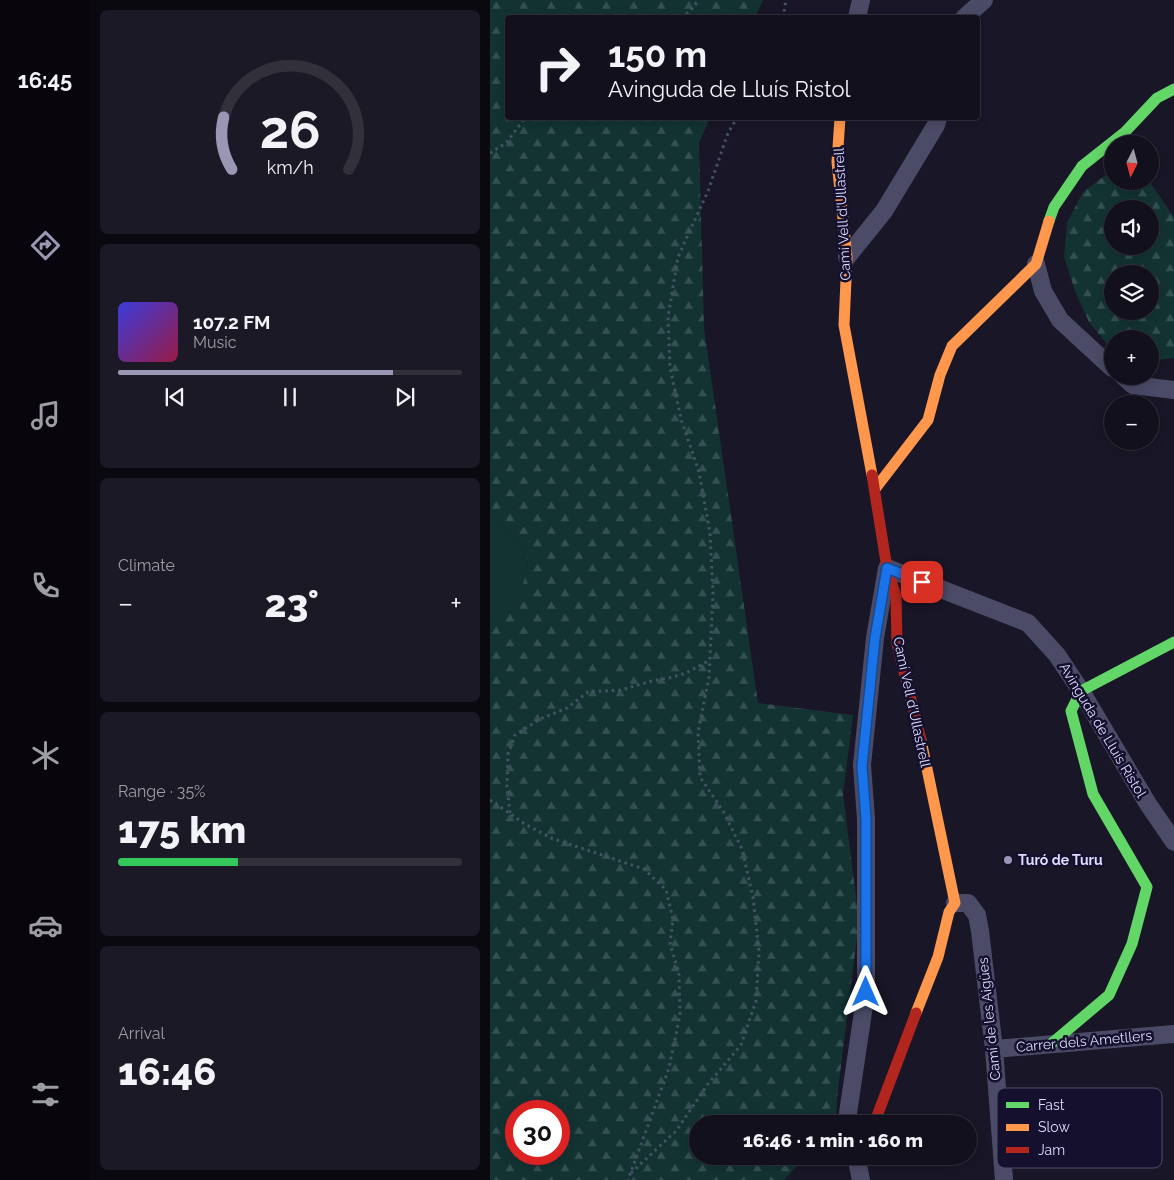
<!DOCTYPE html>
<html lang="en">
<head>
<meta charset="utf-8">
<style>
	body { margin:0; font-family:Raleway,sans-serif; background:#1c1926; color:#f1f3f6; height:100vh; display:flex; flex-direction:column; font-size:19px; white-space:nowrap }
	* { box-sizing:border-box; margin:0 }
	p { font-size:16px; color:#9d9da4 }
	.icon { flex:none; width:28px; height:28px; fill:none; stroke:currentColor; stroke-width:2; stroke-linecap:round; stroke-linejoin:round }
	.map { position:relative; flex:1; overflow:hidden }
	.side { display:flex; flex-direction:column; gap:10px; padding:10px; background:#0a0910; width:400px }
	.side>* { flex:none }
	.banner { position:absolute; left:15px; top:15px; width:475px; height:105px; border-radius:5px; box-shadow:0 2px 12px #0003,0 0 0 1px #32303b; background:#13101d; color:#f1f3f6; overflow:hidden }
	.needle { width:32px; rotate:186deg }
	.buttons { position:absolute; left:614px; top:135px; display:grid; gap:10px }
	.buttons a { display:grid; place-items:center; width:55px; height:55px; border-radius:50%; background:#13101d; box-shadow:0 2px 12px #0003,0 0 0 1px #32303b; font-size:25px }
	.speed { position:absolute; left:15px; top:1100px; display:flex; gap:10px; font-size:25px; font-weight:700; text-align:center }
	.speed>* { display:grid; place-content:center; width:65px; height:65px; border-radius:50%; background:#13101d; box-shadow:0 2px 12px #0003,0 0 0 1px #32303b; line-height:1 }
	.speed .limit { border:8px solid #d22; background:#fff; color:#111 }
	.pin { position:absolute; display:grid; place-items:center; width:42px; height:42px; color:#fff; margin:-21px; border-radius:10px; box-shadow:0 2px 8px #0006 }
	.me { position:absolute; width:55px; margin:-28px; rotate:0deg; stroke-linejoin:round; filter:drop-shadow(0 0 4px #0008) }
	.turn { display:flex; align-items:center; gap:18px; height:105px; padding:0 20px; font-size:22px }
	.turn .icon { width:65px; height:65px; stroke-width:2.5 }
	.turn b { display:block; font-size:35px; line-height:42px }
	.big { font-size:38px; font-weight:800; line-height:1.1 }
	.side .widget { flex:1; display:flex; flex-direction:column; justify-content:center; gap:8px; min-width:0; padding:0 18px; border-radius:8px; background:#1c1926 }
	.side .dial { align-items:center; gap:0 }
	.dial svg { height:130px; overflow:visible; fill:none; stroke:#32303b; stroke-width:7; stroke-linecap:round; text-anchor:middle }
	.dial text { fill:#f1f3f6; stroke:none }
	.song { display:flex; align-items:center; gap:15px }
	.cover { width:60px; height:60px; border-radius:8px; background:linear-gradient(135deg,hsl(240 70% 55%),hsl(340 70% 35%)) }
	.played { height:5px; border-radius:2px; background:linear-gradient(90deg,#9997b3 80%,#32303b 80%) }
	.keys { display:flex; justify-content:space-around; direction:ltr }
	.heat { display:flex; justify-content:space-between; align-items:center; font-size:28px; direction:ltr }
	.charge { height:8px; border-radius:4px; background:linear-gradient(90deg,#34c759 35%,#32303b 0) }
	.trip { position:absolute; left:199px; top:1115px; width:288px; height:50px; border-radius:25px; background:#13101d; box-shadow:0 2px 12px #0003,0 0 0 1px #32303b; font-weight:800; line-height:50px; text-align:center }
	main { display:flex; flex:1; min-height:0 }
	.tab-bar { display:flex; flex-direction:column; width:90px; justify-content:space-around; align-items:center; background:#08060c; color:#9d9da4 }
	.tab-bar .icon { width:35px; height:35px }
	.tab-bar .active { color:#9997b3 }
	.tab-bar b { font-size:22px; color:#f1f3f6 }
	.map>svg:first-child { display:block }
</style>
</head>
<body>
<main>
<nav class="tab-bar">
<b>16:45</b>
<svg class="icon active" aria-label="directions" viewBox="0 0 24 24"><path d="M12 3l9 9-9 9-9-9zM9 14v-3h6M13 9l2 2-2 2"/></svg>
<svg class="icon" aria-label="music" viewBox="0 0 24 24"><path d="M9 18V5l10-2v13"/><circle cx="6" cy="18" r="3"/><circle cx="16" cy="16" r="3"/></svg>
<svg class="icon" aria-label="phone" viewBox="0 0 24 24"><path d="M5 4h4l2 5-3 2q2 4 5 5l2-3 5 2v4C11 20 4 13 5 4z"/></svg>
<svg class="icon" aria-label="climate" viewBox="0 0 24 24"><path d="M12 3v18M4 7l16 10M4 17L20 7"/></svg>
<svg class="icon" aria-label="car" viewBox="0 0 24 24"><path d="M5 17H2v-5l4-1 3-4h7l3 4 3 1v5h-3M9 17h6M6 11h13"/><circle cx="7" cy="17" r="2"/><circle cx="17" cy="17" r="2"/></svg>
<svg class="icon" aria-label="filters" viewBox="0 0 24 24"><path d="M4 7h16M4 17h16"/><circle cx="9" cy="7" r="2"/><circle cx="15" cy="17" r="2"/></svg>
</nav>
<section class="side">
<div class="widget dial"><svg viewBox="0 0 100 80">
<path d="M14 69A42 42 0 1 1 86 69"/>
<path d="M14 69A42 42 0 0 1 9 37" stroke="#9997b3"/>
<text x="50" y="56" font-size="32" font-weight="700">26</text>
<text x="50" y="72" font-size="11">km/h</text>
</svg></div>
<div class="widget">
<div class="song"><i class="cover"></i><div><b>107.2 FM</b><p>Music</p></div></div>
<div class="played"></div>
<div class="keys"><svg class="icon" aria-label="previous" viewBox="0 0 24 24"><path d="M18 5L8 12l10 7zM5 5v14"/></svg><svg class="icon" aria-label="pause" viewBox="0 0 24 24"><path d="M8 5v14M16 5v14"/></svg><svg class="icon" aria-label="next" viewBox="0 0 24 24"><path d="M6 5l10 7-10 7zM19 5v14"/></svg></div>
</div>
<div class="widget"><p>Climate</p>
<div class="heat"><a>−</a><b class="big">23°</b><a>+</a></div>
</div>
<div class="widget"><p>Range · 35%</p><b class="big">175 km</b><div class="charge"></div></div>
<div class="widget"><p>Arrival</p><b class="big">16:46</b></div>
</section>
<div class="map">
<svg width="684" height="1180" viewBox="0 0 684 1180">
	<defs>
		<pattern id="forest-firs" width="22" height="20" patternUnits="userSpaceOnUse" patternTransform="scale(1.25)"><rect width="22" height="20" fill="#133333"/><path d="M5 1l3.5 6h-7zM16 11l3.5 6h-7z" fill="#355052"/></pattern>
	</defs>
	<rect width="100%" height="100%" fill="#191627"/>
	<!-- grass -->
	<path fill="#133333" d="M 0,518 C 10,526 34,545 37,557 C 39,567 33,591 28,599 C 21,608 9,615 0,620 Z"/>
	<!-- forest -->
	<g fill="url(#forest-firs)" fill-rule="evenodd">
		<path d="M 0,0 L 273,0 L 265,17 L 18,18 L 18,118 L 220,118 L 209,143 L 214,328 L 268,703 L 363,715 L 353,794 L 369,921 L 347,1098 L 346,1124 L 208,1124 L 208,1156 L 334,1156 L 309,1164 L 294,1180 L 0,1180 L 0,620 C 21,607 29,601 35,577 C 37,571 38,563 37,557 C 34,545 10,526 0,518 ZM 26,1111 L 69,1111 L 69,1154 L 26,1154 Z"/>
		<path d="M 621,171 L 622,181 L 659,181 L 684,217 L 684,358 L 660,361 L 660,339 L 622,339 L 622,349 L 621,349 L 599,322 L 585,291 L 574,257 L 577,223 L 593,192 ZM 622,209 L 660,209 L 660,246 L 622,246 ZM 622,274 L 660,274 L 660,311 L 622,311 Z"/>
	</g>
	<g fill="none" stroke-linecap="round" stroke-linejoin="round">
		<!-- path -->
		<g stroke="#445364" stroke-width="3" stroke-dasharray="2.5 4" stroke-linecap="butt">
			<polyline points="191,18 200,11 209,0"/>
			<polyline points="293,18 296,0"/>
			<polyline points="0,153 16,143 35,118"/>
			<polyline points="0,800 35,824 61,838 154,869 176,890 183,919 180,944 189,973 190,1015 179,1068 138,1180"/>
			<polyline points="20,813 17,787 18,754 25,735 50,719 77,708 98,692 131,690 162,681 179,678 196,673 220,660"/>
			<polyline points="141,1173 186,1131 218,1084 251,1045 266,1001 269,952 263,897 252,849 233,811 210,777 208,732 219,678 223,594 220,533 209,472 191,419 180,367 178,317 188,257 218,191 238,133 247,118"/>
		</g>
		<!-- street -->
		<g stroke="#4b4b68" stroke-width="18">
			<polyline points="367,18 371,0"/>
			<polyline points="474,18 494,0"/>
			<polyline points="357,257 394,211 446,125 448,118"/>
			<polyline points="546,264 553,291 570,320 622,368"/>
			<polyline points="633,376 643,385 684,390"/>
			<polyline points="465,903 478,903 487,915 490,931 504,1049 514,1180"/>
			<polyline points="504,1049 684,1034"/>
			<polyline points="360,1124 358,1113 376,992 376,819 372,765 385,638 397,568 538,623 567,655 591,691 658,804 684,842"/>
			<polyline points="366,1156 371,1180"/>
		</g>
		<!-- fast -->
		<g stroke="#63d668" stroke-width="11">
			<polyline points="559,221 564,207 592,166 635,132 667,98 684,89"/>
			<polyline points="561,1044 619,995 642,944 657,887 603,794 581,711 591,691 684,642"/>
		</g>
		<!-- slow -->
		<g stroke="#ff974d" stroke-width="11">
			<polyline points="350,118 347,162 357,257 354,325 382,475"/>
			<polyline points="385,489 438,420 450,375 462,346 546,264 559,221"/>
			<polyline points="426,1013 448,957 459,912 465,903 431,740"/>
		</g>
		<!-- jam -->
		<g stroke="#b3261e" stroke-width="11">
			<polyline points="382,475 397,568 406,596 407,644 431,740"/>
			<polyline points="384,1124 426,1013"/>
		</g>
	</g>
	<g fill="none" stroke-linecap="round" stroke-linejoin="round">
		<defs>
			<polyline id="route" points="376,992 376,819 372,766 385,638 397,568 432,582"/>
		</defs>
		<!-- route casing -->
		<use href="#route" stroke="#114b97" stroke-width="12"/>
		<!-- route -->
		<use href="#route" stroke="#1a73e8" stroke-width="9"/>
	</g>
	<!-- markers -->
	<circle fill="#9997b3" stroke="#14102d" stroke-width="2" cx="518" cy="860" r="5"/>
	<g text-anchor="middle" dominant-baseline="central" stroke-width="5" stroke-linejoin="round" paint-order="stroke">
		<!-- street labels -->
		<g font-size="14" fill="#dedcff" stroke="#14102d">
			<text transform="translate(352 214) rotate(-93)">Camí Vell d'Ullastrell</text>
			<text transform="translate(422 702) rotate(78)">Camí Vell d'Ullastrell</text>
			<text transform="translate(613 730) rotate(59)">Avinguda de Lluís Ristol</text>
			<text transform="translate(499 1019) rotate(-96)">Camí de les Aigües</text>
			<text transform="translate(594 1041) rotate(-5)">Carrer dels Ametllers</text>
		</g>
		<!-- poi labels -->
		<g font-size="14" font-weight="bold" fill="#dedcff" stroke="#14102d" text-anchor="start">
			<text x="528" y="860">Turó de Turu</text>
		</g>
	</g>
	<!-- legend -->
	<rect x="507" y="1088" width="165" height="80" rx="8" fill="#14102d" stroke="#514d6c" stroke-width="1"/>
	<rect x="516" y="1102" width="23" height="6" fill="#63d668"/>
	<rect x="516" y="1124" width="23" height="7" fill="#ff974d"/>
	<rect x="516" y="1147" width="23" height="6" fill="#b3261e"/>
	<g font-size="14" fill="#dedcff">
		<text x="548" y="1110">Fast</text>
		<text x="548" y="1132">Slow</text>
		<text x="548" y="1155">Jam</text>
	</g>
</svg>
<div class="buttons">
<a><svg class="needle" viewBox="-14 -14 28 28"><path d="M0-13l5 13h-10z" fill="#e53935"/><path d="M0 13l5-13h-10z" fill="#9d9da4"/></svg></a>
<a><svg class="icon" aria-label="sound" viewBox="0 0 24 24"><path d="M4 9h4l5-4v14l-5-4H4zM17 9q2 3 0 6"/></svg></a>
<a><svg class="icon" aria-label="layers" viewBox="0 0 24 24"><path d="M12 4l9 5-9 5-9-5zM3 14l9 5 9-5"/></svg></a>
<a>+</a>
<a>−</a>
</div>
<div class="speed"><div class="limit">30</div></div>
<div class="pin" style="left:432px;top:582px;background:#d93025"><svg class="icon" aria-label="arrive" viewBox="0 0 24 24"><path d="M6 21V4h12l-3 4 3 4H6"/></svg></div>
<svg class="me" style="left:376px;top:992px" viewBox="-20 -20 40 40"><path d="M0-17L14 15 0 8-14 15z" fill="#1a73e8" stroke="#fff" stroke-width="4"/></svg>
<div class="trip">16:46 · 1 min · 160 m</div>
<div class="banner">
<div class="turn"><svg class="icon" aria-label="right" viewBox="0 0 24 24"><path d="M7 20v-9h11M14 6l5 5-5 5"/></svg><div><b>150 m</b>Avinguda de Lluís Ristol</div></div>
</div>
</div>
</main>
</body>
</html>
